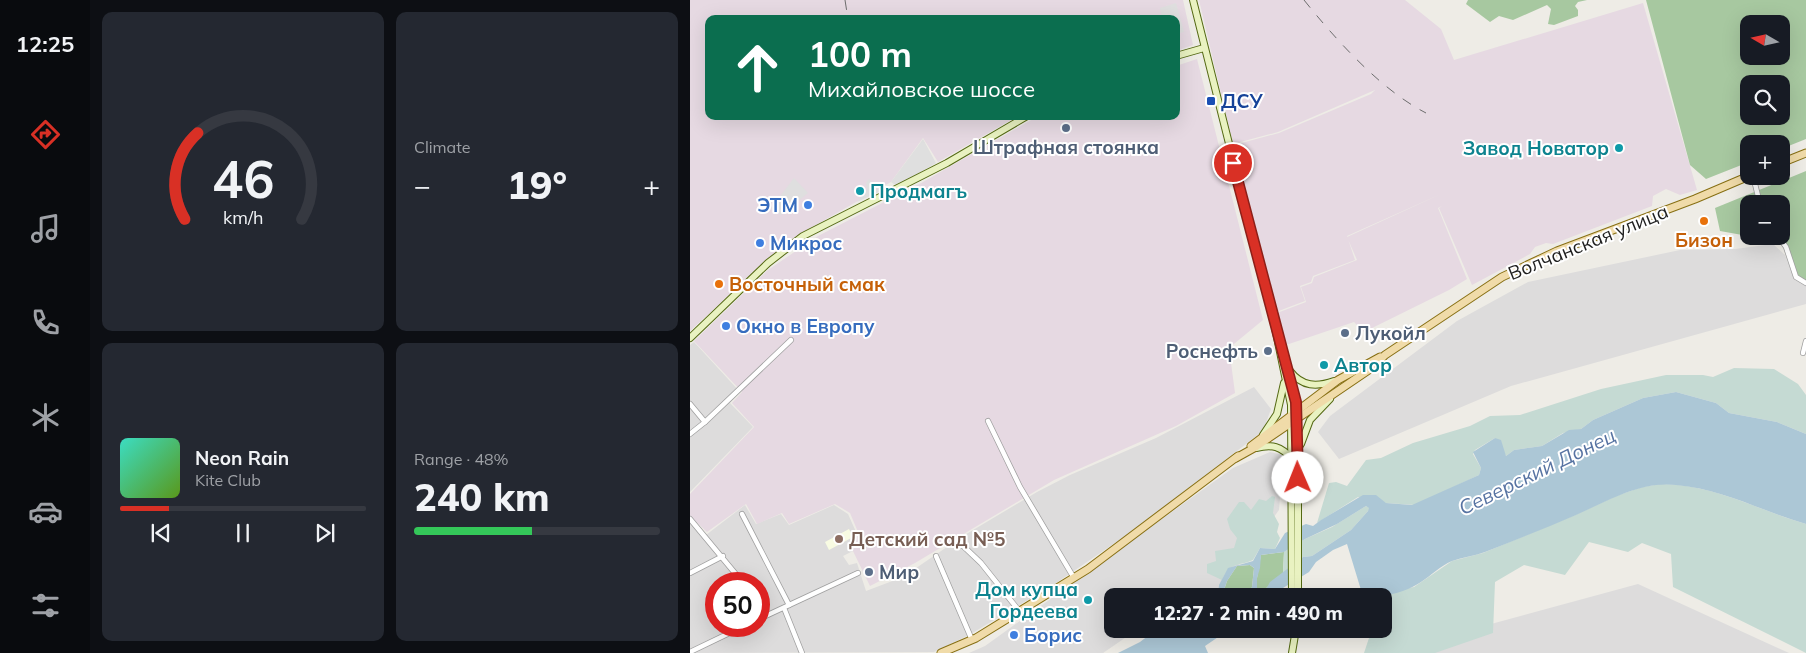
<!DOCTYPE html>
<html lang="en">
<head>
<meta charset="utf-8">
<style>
	body { margin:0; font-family:Mulish,sans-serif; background:#242831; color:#f1f3f6; height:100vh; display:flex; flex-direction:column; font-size:19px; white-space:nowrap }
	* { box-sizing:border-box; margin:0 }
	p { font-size:16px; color:#9ea1a6 }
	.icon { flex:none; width:28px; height:28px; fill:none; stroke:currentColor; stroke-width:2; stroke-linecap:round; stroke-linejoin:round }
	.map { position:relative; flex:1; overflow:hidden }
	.details { display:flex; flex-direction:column; gap:12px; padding:12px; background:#0d0f14; width:600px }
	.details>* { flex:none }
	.guide { position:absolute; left:15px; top:15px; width:475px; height:105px; border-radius:10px; box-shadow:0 5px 20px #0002; background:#0b6e4f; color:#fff; overflow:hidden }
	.needle { width:32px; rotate:279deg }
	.controls { position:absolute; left:1050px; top:15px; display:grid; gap:10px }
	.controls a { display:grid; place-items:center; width:50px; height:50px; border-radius:10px; background:#171b24; box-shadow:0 5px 20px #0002; font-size:25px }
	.speed { position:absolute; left:15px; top:572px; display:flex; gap:10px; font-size:25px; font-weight:700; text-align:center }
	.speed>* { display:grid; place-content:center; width:65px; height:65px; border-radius:50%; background:#171b24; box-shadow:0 5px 20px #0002; line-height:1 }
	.speed .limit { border:8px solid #d22; background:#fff; color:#111 }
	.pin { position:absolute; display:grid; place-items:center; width:42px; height:42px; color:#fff; margin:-21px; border:2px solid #fff; border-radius:50%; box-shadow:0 1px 5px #0007 }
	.me { position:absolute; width:55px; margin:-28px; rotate:359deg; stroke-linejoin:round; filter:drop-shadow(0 0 4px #0008) }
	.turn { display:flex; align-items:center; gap:18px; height:105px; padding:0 20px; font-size:22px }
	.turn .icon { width:65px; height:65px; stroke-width:2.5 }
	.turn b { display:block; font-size:35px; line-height:42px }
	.big { font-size:38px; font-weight:800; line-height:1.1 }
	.details .card { flex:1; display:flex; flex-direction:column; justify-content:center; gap:8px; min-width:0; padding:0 18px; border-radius:10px; background:#242831 }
	.details .dial { align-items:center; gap:0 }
	.dial svg { height:130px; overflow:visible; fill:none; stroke:#363941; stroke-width:7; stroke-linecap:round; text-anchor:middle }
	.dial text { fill:#f1f3f6; stroke:none }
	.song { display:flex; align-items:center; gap:15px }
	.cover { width:60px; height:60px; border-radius:8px; background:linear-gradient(135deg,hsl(170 70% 55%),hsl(90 70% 35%)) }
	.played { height:5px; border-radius:2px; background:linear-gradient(90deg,#d93025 20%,#363941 20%) }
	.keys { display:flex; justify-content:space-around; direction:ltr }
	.heat { display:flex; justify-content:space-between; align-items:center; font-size:28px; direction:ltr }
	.charge { height:8px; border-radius:4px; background:linear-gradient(90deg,#34c759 48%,#363941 0) }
	.details .tiles { flex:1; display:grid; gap:12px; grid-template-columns:repeat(2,1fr) }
	.trip { position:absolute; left:414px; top:588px; width:288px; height:50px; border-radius:10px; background:#171b24; box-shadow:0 5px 20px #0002; font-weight:800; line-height:50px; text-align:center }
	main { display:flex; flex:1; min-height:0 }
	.tab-bar { display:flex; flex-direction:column; width:90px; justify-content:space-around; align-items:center; background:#090b0e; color:#9ea1a6 }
	.tab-bar .icon { width:35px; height:35px }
	.tab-bar .selected { color:#d93025 }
	.tab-bar b { font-size:22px; color:#f1f3f6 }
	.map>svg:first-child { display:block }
</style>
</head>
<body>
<main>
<nav class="tab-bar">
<b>12:25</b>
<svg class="icon selected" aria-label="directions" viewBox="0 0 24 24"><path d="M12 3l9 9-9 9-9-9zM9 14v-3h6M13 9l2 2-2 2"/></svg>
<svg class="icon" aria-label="music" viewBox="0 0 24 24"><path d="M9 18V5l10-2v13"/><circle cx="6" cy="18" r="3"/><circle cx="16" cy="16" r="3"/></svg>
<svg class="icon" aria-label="phone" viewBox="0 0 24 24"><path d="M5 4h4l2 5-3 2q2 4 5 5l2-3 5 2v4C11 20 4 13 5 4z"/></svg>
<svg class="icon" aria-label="climate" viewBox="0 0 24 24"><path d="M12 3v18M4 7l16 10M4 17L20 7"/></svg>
<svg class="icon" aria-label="car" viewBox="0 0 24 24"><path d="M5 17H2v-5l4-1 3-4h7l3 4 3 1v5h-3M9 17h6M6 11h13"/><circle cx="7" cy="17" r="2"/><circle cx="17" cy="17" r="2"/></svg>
<svg class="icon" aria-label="filters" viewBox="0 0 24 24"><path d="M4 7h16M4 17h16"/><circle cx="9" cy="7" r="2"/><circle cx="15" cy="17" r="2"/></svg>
</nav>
<section class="details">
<div class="tiles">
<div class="card dial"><svg viewBox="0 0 100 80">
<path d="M14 69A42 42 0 1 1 86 69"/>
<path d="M14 69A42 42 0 0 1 22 16" stroke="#d93025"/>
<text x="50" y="56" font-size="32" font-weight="700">46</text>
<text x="50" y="72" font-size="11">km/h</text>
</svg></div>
<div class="card"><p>Climate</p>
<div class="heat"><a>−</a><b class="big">19°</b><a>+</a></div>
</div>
<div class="card">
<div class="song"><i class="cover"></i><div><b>Neon Rain</b><p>Kite Club</p></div></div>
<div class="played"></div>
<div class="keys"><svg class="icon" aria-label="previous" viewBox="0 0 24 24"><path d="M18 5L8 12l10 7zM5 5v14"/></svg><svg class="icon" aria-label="pause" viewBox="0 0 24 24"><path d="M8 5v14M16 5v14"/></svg><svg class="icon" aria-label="next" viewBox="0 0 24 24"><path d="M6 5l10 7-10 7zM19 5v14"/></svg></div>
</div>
<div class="card"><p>Range · 48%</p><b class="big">240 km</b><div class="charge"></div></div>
</div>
</section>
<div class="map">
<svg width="1116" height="653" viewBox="0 0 1116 653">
	<rect width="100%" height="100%" fill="#eeece6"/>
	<!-- residential -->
	<g fill="#dddcdc" fill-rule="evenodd">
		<polygon points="1083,244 1095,255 1104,277 1116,284 1116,304 821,386 649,459 628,432 640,416 767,321 838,282 990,250 1045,249"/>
		<polygon points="4,342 50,392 40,403 63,427 0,492 0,345"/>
		<path d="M 564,387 L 581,409 L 573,431 L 441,532 L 366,583 L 279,635 L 244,652 L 0,653 L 0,519 L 16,535 L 55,505 L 66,524 L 91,514 L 99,525 L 144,505 L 158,514 L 166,532 L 160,545 L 163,551 L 153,556 L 159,565 L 167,563 L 176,591 L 213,577 L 273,536 L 347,492 L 380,475 L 466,438 ZM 26,584 L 69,584 L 69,626 L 26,626 Z"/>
		<polygon points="580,452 593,455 589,510 526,596 422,596 422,629 448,629 413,653 279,653 295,646 543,468"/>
		<polygon points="948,584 1099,653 721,653 735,642"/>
	</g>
	<!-- industrial -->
	<g fill="#e6d9e2">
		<polygon points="0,0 493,0 503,45 486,51 486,19 19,19 19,116 328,116 248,162 233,138 201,182 119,229 80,258 0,331"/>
		<polygon points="509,0 715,0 751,29 764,60 953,3 1007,190 990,195 976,189 963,196 962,206 863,244 856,243 845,247 840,254 782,285 749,208 752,206 748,208 777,279 759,290 674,332 664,322 596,345 587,313 616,302 611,287 622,283 624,277 667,260 657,237 751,194 657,236 665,260 623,276 621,282 610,286 615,301 586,312 544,145 589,133 681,94 685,90 588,132 543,144"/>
		<polygon points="507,59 573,320 539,348 545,393 486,426 364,480 225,563 180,586 161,547 168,532 160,513 145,504 99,524 92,513 67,524 56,504 17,532 0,516 0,494 64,427 42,403 52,392 4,341 78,270 128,236 233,182 348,116 486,116 486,66"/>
	</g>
	<!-- education -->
	<polygon fill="#f8fbe2" points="159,529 163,537 139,550 135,542"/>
	<!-- forest -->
	<g fill="#a7c8a0" fill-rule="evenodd">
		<polygon points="778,0 897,0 888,2 885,6 888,10 888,16 864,25 858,24 861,9 857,5 823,20 809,16 800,22 776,4"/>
		<path d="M 956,0 L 1116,0 L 1116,139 L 1091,149 L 1091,144 L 1059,144 L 1059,162 L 1016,179 L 1000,165 ZM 1059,24 L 1091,24 L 1091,56 L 1059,56 ZM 1059,84 L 1091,84 L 1091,116 L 1059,116 Z"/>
		<path d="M 1116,171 L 1116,283 L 1106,277 L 1096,247 L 1092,242 L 1030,231 L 1025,208 ZM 1059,204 L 1091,204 L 1091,236 L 1059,236 Z"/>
		<path d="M 594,552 L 593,573 C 586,579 573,592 567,594 L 567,578 L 571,555 Z"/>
		<polygon points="547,566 560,565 564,568 562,587 558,596 532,596 537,581"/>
	</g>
	<!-- wetland -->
	<g fill="#c5dad3">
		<polygon points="1044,368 1084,369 1108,384 1116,395 1116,434 1087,422 1039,413 1026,403 986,392 953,398 903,420 891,429 873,433 852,446 824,450 816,456 805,438 785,450 783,454 791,468 789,475 725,505 696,503 668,497 627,523 639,483 646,482 657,486 676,460 691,458 723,443 780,426 800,416 830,415 911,389 976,375 1013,375 1023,377"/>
		<path d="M 971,484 C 1026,485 1065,509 1116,524 L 1116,653 L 983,587 L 981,554 L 952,543 L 938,552 L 899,542 L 875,575 L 834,565 L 805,582 L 803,633 L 745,653 L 674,653 L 682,629 L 692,629 L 692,596 L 676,596 L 674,593 L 682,595 L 724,587 L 762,561 L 793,553 L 885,515 L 926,496 L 952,487 Z"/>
		<path d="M 582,496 L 585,497 L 583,513 L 589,524 L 587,532 L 590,538 L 585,549 L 570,548 L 563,560 C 546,567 540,562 532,580 L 517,573 L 517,564 L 526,561 L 525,551 L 544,548 L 547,538 L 540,529 L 537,519 L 549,502 L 554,502 L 561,510 L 569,499 L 576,501 Z"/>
		<polygon points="676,506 680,508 678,511 661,530 622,556 613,557 593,573 594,552 615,539 642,527"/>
	</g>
	<!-- parking -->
	<g fill="#dfdfdf">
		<polygon points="486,3 494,32 486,34 486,19 472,19 470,8"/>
		<polygon points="233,139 246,163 207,186 201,182"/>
		<polygon points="104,178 118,193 91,215 81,208"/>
		<polygon points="179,179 191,191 167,202 177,190 176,183"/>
	</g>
	<!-- water -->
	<g fill="#acc7d6" fill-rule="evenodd">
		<path d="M 986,392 L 1026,403 L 1039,413 L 1087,422 L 1116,434 L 1116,524 C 1071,511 1033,489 986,485 C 950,481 918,501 886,515 C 856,528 825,540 795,552 C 785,556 773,557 762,561 C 750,566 742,575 731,582 C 716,592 687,602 671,590 L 657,544 L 643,550 L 626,562 L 619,572 L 580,596 L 558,596 L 562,587 L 564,568 L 560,565 L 547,566 L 537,581 L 532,596 L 528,596 L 529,585 L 538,568 L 563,561 L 570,548 L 585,549 L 595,533 L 616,524 L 623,526 L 631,520 L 673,495 L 686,495 L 696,503 L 722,505 L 789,475 L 791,468 L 783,452 L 805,438 L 811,440 L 816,456 L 824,450 L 852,446 L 879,430 L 891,429 L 903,420 L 953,398 ZM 676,506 L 679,508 L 678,511 L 661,530 L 622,556 L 613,557 L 580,582 L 575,591 L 567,594 L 567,578 L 570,568 L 571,555 L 594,552 L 615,539 L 647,524 Z"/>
		<polygon points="467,629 504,629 502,631 507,637 522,629 540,629 515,646 518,653 428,653 450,642"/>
	</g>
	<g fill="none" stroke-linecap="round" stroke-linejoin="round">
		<defs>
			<g id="street">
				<polyline points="1063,176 1070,204"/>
				<polyline points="1088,236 1096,247 1106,277 1116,283"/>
				<polyline points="1113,353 1116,341"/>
				<polyline points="0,404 15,422"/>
				<polyline points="298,421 330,487 384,578"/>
				<polyline points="0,434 15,422 101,340"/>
				<polyline points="52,514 99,605"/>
				<polyline points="0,519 54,584"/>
				<polyline points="270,543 291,563 330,612"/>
				<polyline points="246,556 282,640"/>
				<polyline points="0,573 33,556"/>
				<polyline points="94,608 112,653"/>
				<polyline points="69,619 168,573"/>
				<polyline points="0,652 54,626"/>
			</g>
			<g id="secondary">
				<polyline points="503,0 584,323 601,405 602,596"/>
				<polyline points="486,56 514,48"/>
				<polyline points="584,323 588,329 608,410 608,596"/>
				<polyline points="0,338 78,263 113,236 257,163 337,116"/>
				<path d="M 600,371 C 612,387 627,387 644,381"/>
				<polyline points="573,435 587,414 594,383"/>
				<polyline points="611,444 620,420 640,399"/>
				<path d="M 566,448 C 582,444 591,446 602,459"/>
				<polyline points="602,653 606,629"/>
			</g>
			<g id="primary">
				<polyline points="1091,163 1116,153"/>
				<polyline points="561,446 648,380 690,357"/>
				<polyline points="546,458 564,448 683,367 695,355 812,277 867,251 1005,199 1059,176"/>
				<polyline points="251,653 286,638 398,569 548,456"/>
			</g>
		</defs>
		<!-- street casing -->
		<use href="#street" stroke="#a0a0a0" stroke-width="6"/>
		<!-- secondary casing -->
		<use href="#secondary" stroke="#546913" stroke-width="8"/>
		<!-- primary casing -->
		<use href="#primary" stroke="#876f13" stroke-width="9"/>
		<!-- street -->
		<use href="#street" stroke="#fff" stroke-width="4.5"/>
		<!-- secondary -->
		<use href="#secondary" stroke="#e9f2c1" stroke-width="6"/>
		<!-- primary -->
		<use href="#primary" stroke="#f0dba9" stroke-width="7"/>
		<!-- rail -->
		<g stroke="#6d6d6d" stroke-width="1" stroke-dasharray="10 10" stroke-linecap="butt">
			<polyline points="155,0 158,19"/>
			<path d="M 614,0 C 646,40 691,90 736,113"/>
		</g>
	</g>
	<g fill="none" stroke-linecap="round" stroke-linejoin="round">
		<defs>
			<polyline id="route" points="543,163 606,402 608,478"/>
		</defs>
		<!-- route casing -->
		<use href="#route" stroke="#8d1f18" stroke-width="12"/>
		<!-- route -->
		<use href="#route" stroke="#d93025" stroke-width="9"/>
	</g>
	<!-- markers -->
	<rect fill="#1a4fb4" stroke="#fff" stroke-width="2" x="516" y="96" width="10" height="10" rx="2.5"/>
	<g fill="#5c6f8a" stroke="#fff" stroke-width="2">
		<circle cx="376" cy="128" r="5"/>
		<circle cx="655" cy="333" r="5"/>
		<circle cx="578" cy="351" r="5"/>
		<circle cx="179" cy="572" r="5"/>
	</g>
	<g fill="#0f9aa8" stroke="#fff" stroke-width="2">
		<circle cx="929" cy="148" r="5"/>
		<circle cx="170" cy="191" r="5"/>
		<circle cx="634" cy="365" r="5"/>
		<circle cx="398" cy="600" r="5"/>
	</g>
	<g fill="#3f7fe0" stroke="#fff" stroke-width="2">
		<circle cx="118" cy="205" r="5"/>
		<circle cx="70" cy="243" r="5"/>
		<circle cx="36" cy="326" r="5"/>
		<circle cx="324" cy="635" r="5"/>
	</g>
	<g fill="#e8710a" stroke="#fff" stroke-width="2">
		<circle cx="1014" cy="221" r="5"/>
		<circle cx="29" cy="284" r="5"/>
	</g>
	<circle fill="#8d6e63" stroke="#fff" stroke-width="2" cx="149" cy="539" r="5"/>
	<g text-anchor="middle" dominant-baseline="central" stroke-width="4" stroke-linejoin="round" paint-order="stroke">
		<!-- transit labels -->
		<g font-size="19" font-weight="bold" fill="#164399" stroke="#fff" text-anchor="start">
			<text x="531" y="101">ДСУ</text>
		</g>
		<!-- service labels -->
		<g font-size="19" font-weight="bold" fill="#4e5e75" stroke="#fff" text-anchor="start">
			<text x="376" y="147" text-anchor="middle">Штрафная стоянка</text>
			<text x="665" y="333">Лукойл</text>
			<text x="568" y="351" text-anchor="end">Роснефть</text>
			<text x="189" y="572">Мир</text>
		</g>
		<!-- culture labels -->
		<g font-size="19" font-weight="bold" fill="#0d838f" stroke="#fff" text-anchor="end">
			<text x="919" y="148">Завод Новатор</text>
			<text x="180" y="191" text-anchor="start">Продмагъ</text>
			<text x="644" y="365" text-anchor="start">Автор</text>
			<text x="388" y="589">Дом купца<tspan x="388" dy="22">Гордеева</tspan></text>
		</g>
		<!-- shop labels -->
		<g font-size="19" font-weight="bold" fill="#366cbe" stroke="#fff" text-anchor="start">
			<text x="108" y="205" text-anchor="end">ЭТМ</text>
			<text x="80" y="243">Микрос</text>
			<text x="46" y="326">Окно в Европу</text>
			<text x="334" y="635">Борис</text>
		</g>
		<!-- food labels -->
		<g font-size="19" font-weight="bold" fill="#c56008" stroke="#fff">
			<text x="1014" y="240">Бизон</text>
			<text x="39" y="284" text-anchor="start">Восточный смак</text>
		</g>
		<!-- street labels -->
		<g font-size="19" fill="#1f1f1f" stroke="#fff">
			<text transform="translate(898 242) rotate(-22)">Волчанская улица</text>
		</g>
		<!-- education labels -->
		<g font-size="19" font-weight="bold" fill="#785e54" stroke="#fff" text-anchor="start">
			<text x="159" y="539">Детский сад №5</text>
		</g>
		<!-- water labels -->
		<g font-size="20" font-style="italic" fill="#5773a2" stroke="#fff">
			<text transform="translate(847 471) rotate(-26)">Северский Донец</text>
		</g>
	</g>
</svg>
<div class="controls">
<a><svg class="needle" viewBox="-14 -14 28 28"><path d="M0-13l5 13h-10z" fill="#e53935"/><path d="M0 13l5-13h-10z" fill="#9ea1a6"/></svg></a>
<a><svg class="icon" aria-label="search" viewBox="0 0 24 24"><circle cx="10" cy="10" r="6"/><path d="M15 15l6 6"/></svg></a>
<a>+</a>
<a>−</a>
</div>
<div class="speed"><div class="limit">50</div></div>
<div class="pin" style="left:543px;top:163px;background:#d93025"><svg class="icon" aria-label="arrive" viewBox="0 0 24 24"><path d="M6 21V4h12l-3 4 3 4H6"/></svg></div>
<svg class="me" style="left:608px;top:478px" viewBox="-20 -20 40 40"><circle r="19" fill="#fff"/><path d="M0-13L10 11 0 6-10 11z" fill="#d93025"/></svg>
<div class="trip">12:27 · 2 min · 490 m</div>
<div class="guide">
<div class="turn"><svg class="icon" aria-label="ahead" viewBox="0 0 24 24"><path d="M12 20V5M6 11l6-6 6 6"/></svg><div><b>100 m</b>Михайловское шоссе</div></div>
</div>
</div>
</main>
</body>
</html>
